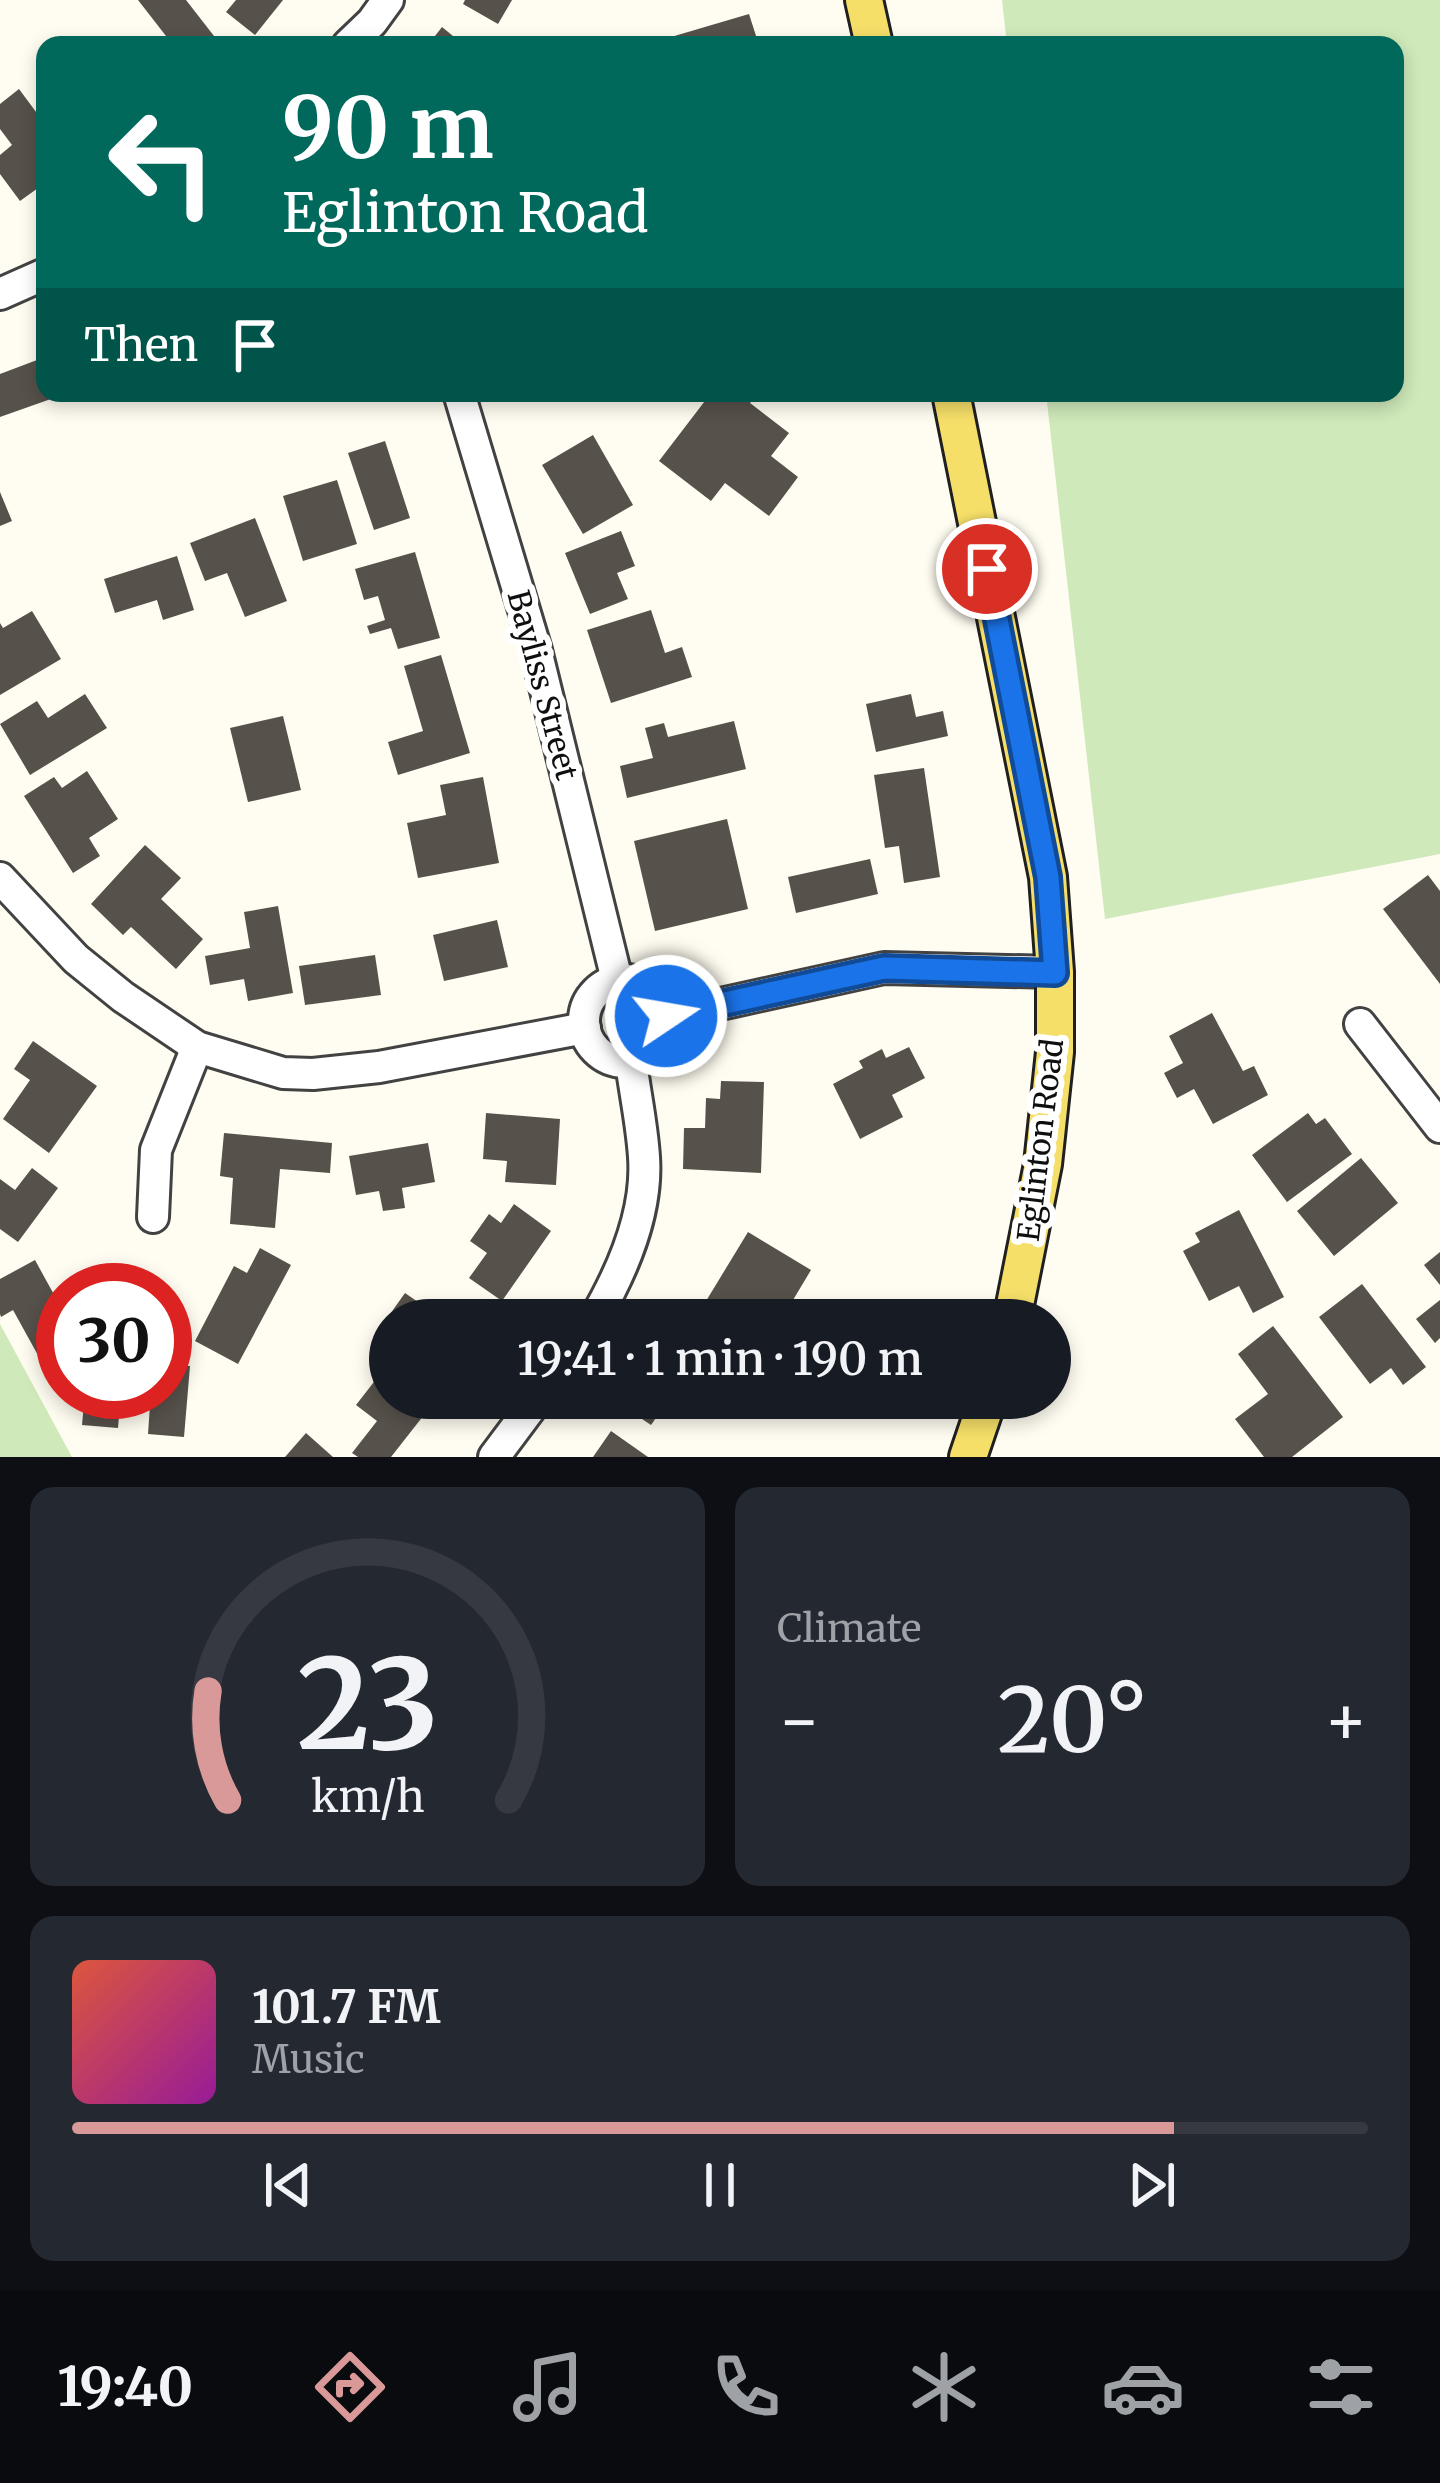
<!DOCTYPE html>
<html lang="en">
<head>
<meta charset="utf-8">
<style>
	body { margin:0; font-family:Merriweather,serif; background:#242831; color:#f1f3f6; height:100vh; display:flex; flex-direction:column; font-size:45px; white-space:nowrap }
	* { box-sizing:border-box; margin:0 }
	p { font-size:39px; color:#9ea1a6 }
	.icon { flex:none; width:66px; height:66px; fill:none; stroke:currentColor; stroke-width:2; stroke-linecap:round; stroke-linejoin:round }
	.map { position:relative; height:1457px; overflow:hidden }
	.drawer { display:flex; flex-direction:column; gap:30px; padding:30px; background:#0d0f14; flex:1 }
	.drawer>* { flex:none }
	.guide { position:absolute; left:36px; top:36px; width:1368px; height:366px; border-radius:24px; box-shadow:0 6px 18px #0003; background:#00695c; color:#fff; overflow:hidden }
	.speed { position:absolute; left:36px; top:1263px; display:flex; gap:24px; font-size:60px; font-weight:700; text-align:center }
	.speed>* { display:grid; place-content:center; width:156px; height:156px; border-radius:50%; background:#171b24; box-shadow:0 6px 18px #0003; line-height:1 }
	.speed .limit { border:18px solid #d22; background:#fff; color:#111 }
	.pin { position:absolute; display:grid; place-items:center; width:102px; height:102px; color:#fff; margin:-51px; border:6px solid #fff; border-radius:50%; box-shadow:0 3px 12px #0007 }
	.me { position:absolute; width:132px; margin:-66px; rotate:78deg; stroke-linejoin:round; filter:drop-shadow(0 0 9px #0008) }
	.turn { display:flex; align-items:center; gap:42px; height:252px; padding:0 48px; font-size:54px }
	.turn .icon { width:156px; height:156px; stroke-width:2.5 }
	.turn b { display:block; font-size:84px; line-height:102px }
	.then { display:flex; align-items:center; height:114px; padding:0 48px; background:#0003; gap:24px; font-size:45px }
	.big { font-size:90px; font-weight:600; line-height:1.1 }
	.drawer .card { flex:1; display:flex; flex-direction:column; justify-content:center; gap:18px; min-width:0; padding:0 42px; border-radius:24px; background:#242831 }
	.drawer .dial { align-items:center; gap:0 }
	.dial svg { height:312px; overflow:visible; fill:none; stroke:#363941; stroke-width:7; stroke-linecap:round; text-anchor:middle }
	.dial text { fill:#f1f3f6; stroke:none }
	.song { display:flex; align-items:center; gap:36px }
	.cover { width:144px; height:144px; border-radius:18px; background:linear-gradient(135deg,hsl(10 70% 55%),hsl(300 70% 35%)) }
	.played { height:12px; border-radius:6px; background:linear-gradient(90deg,#da9999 85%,#363941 85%) }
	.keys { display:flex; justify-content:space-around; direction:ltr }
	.heat { display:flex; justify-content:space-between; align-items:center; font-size:66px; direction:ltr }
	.drawer .tiles { flex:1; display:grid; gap:30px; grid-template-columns:1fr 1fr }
	.card:last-child { grid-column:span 2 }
	.trip { position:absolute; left:369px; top:1299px; width:702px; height:120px; border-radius:60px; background:#171b24; box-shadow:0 6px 18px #0003; font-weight:600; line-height:120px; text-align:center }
	.tabs { display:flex; height:192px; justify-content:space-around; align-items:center; background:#090b0e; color:#9ea1a6 }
	.tabs .icon { width:84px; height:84px }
	.tabs .selected { color:#da9999 }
	.tabs b { font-size:54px; color:#f1f3f6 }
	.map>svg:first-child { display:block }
</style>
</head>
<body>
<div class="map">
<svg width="1440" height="1457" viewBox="0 0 1440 1457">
	<rect width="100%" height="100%" fill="#fffdf1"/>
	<!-- green -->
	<g fill="#cfe9ba">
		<polygon points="1002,0 1440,0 1440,854 1105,919 1046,393 1395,393 1395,45 1007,45"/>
		<polygon points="0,1324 72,1457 0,1457"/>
	</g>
	<!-- building -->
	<g fill="#57514b">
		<polygon points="138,0 186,0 221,45 173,45"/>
		<polygon points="236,0 283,0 255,35 226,12"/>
		<polygon points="465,0 512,0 498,24 463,4"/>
		<polygon points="749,14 758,42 748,45 674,45 671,37"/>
		<polygon points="442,27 464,45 428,45"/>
		<polygon points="19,89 45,124 45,183 20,201 0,174 0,155 12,145 0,129 0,104"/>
		<polygon points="45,357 45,393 65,394 0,417 0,374"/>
		<polygon points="711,393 751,393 755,397 750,403 789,433 771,456 798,477 769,516 725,483 711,501 659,461"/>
		<polygon points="593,435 633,505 583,534 542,465"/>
		<polygon points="385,441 410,518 374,530 348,453"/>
		<polygon points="337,480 357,544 303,561 283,496"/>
		<polygon points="0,492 12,521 0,526"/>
		<polygon points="255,518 287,601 245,617 227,573 205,581 190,543"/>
		<polygon points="621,531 635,566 617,573 628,599 590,614 565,553"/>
		<polygon points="415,552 440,638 398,649 391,628 370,634 367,626 385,620 378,596 364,600 355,569"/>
		<polygon points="177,556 194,610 163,620 157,600 115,613 104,579"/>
		<polygon points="651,610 665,653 682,647 692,677 611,703 587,630"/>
		<polygon points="32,611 61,659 0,695 0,623 3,628"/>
		<polygon points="441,655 470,753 398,775 388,742 423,731 404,666"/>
		<polygon points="85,694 107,728 30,775 0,724 37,701 48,718"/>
		<polygon points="911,694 916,717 943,711 948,736 876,752 866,704"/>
		<polygon points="283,716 301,790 248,802 230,728"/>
		<polygon points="734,721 746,769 627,798 620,766 653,758 645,728 664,723 668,737"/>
		<polygon points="924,768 940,877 904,883 899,846 885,848 874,775"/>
		<polygon points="87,771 118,819 89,838 100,856 73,873 24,796 54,777 62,788"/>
		<polygon points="483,777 499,863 418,878 407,823 446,815 440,785"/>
		<polygon points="727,819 748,909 655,931 634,841"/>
		<polygon points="145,845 181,878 161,899 203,939 176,969 131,927 123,935 91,904"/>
		<polygon points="870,859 878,894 796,913 788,877"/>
		<polygon points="1428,875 1440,891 1440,984 1383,909"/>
		<polygon points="278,906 293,993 248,1001 244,979 210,985 205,956 250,948 244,912"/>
		<polygon points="497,920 508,967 444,981 433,935"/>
		<polygon points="375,955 381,995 305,1005 299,966"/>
		<polygon points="1212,1013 1243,1071 1254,1066 1268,1095 1213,1124 1194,1089 1177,1098 1164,1073 1183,1063 1169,1036"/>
		<polygon points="33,1041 97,1086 49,1153 3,1119 30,1080 14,1069"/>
		<polygon points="909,1047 925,1078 892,1095 903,1117 860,1139 833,1084 863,1068 859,1061 882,1049 886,1058"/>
		<polygon points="721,1081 764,1082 761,1173 683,1169 684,1128 705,1128 706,1098 720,1099"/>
		<polygon points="486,1113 560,1119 556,1185 505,1182 507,1161 483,1159"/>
		<polygon points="1308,1113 1316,1124 1325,1118 1352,1154 1287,1202 1252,1155"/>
		<polygon points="224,1133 332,1143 330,1173 280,1169 275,1228 230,1224 233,1178 220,1176"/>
		<polygon points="428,1143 435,1182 402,1188 405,1208 383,1211 379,1191 356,1195 349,1156"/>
		<polygon points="1361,1158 1398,1203 1334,1256 1297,1211"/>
		<polygon points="32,1168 58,1188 18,1242 0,1229 0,1179 15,1190"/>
		<polygon points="514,1204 551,1231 502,1301 469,1278 487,1253 470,1241 489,1214 501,1223"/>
		<polygon points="1239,1210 1284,1297 1253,1313 1239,1286 1209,1301 1183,1251 1200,1242 1195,1233"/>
		<polygon points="748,1232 811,1270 781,1320 726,1320 703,1306"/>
		<polygon points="260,1248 291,1265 238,1364 195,1341 234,1266 247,1273"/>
		<polygon points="1440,1252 1440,1285 1424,1265"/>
		<polygon points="35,1260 63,1311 63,1370 50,1377 13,1310 1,1317 0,1314 0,1279"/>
		<polygon points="1362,1284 1426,1367 1403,1385 1391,1368 1370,1384 1319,1317"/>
		<polygon points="405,1293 444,1320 390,1320 390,1351 373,1338"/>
		<polygon points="1440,1300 1440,1338 1435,1343 1416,1319"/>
		<polygon points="1273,1326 1343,1417 1292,1457 1264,1457 1235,1419 1268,1394 1238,1354"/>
		<polygon points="165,1364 190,1366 184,1437 148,1434 150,1405 120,1403 118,1428 82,1425 85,1392 165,1392"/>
		<polygon points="384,1369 390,1374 390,1398 421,1398 431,1406 391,1457 358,1457 352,1453 377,1421 356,1405"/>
		<polygon points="643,1398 670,1398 651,1425 633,1413"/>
		<polygon points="699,1398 723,1398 715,1410"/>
		<polygon points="611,1431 648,1457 593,1457"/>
		<polygon points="306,1433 333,1457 285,1457"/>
	</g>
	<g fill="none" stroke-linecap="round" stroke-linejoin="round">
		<defs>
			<g id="minor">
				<polyline points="348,45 372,22 388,0"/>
				<polyline points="0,294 45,274"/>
				<polyline points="459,393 536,650 617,980"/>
				<polyline points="0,878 76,959 123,997 197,1047 283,1073 313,1074 379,1067 585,1028"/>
				<circle cx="625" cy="1021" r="41"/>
				<polyline points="666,1016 884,968 1055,972"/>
				<polyline points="1360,1024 1440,1127"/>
				<polyline points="153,1217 156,1150 197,1047"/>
				<path d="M 594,1320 C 622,1272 648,1214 644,1157 C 642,1125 635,1093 631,1062"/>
				<polyline points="494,1457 538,1398"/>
			</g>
			<g id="major">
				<polyline points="864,0 874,45"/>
				<polyline points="951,393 1048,877 1055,972 1055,1052 1043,1164 1012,1320"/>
				<polyline points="968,1457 988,1398"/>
			</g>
		</defs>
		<!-- minor casing -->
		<use href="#minor" stroke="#424242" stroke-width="36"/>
		<!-- major casing -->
		<use href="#major" stroke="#202020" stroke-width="42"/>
		<!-- minor -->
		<use href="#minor" stroke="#fff" stroke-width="30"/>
		<!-- major -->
		<use href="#major" stroke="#f6df69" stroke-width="36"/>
	</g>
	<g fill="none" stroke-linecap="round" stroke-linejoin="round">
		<defs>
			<polyline id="route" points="666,1016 884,968 1055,973 1048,877 987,569"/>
		</defs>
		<!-- route casing -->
		<use href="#route" stroke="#114b97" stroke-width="30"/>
		<!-- route -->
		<use href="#route" stroke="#1a73e8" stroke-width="21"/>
	</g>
	<g text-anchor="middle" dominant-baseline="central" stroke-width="12" stroke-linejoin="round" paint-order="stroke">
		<!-- street labels -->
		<g font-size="30" fill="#0f0f0f" stroke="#fff">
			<text transform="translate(543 685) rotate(75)">Bayliss Street</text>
			<text transform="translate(1040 1140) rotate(-83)">Eglinton Road</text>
		</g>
	</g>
</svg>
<div class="speed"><div class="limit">30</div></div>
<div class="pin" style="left:987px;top:569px;background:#d93025"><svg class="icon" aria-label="arrive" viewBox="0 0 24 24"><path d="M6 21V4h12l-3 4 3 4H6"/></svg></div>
<svg class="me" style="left:666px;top:1016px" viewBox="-20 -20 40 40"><circle r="17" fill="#1a73e8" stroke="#fff" stroke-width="3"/><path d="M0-11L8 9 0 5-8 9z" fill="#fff"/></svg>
<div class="trip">19:41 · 1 min · 190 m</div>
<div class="guide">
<div class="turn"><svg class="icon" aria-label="left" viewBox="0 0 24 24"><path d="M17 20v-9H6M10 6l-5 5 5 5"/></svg><div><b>90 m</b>Eglinton Road</div></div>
<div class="then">Then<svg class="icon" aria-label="arrive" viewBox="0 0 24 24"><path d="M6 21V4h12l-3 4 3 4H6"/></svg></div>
</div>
</div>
<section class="drawer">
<div class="tiles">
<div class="card dial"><svg viewBox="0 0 100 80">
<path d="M14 69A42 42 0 1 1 86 69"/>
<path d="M14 69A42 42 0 0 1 9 41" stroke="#da9999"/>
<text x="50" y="56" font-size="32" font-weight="700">23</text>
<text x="50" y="72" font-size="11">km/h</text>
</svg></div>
<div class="card"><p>Climate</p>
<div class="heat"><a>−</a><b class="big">20°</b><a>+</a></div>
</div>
<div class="card">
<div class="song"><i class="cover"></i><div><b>101.7 FM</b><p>Music</p></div></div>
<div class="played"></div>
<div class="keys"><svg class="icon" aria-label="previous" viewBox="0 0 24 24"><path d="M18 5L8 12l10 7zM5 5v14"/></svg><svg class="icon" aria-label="pause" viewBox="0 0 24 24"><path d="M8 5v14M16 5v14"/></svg><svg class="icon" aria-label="next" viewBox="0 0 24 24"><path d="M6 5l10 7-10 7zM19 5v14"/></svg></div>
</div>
</div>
</section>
<nav class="tabs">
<b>19:40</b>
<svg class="icon selected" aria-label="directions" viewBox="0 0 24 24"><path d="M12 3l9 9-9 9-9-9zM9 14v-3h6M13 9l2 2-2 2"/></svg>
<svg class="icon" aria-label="music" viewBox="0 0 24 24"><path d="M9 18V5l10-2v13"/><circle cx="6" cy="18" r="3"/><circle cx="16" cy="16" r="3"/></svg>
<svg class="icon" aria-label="phone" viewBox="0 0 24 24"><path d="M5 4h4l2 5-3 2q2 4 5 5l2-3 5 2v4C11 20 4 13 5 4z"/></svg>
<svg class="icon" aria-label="climate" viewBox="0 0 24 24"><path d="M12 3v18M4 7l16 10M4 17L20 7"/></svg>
<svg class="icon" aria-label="car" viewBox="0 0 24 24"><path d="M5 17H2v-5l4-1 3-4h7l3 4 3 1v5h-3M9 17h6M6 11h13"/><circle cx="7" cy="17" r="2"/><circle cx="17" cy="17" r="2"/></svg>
<svg class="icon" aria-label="filters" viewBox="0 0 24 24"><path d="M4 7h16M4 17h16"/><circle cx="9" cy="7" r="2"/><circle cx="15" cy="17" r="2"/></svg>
</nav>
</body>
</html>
